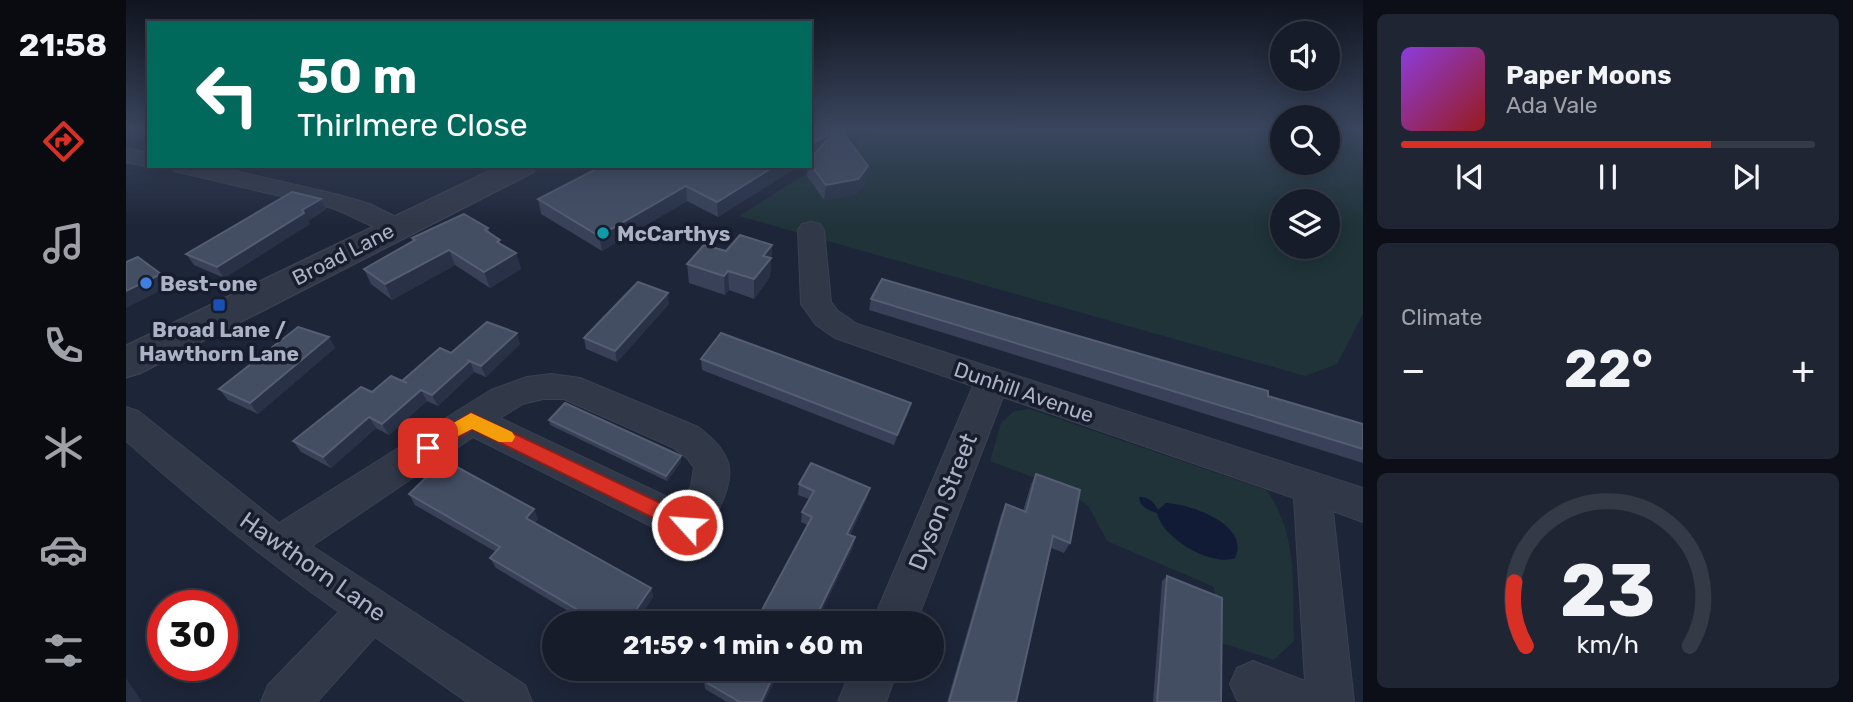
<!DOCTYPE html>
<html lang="en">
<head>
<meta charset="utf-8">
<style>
	body { margin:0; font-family:Rubik,sans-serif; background:#1f2532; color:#f1f3f6; height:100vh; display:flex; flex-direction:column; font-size:26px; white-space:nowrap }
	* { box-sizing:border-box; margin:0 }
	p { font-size:23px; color:#9ea1a8 }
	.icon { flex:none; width:38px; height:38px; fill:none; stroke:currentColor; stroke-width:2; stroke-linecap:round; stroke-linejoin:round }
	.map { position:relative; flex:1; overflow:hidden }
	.drawer { display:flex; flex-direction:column; gap:14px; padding:14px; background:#0c0f17; width:490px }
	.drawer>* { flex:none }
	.banner { position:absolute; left:21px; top:21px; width:665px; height:147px; border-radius:0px; box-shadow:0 4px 18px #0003,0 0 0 2px #353a47; background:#00695c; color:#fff; overflow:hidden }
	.tools { position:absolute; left:1144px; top:21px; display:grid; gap:14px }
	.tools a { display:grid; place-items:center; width:70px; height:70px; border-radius:50%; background:#161c2a; box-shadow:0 4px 18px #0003,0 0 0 2px #353a47; font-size:35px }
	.speed { position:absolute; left:21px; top:590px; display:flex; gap:14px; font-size:35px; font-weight:700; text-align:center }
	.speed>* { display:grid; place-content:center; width:91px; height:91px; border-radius:50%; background:#161c2a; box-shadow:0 4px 18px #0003,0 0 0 2px #353a47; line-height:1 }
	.speed .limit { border:10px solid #d22; background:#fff; color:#111 }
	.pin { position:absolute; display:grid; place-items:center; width:60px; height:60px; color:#fff; margin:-30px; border-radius:14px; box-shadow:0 4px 10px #0006 }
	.me { position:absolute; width:77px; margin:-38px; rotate:296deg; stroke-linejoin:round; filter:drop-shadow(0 0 5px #0008) }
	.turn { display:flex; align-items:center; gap:24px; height:147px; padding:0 35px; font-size:32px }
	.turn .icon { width:91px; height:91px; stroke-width:2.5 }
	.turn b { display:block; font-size:49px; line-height:60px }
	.big { font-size:52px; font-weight:700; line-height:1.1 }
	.drawer .widget { flex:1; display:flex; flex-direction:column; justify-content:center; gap:10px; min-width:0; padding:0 24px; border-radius:10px; background:#1f2532 }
	.drawer .dial { align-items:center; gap:0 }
	.dial svg { height:182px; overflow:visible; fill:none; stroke:#353a47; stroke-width:7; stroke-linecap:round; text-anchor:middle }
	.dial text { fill:#f1f3f6; stroke:none }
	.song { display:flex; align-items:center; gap:21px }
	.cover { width:84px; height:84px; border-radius:10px; background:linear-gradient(135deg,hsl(270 70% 55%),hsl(0 70% 35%)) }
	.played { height:7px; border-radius:4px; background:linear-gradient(90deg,#d93025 75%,#353a47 75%) }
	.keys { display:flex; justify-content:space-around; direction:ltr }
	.heat { display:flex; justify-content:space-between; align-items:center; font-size:38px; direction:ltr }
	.trip { position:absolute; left:416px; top:611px; width:402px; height:70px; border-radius:35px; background:#161c2a; box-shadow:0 4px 18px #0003,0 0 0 2px #353a47; font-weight:700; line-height:70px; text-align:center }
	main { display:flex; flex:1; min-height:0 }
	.menu { display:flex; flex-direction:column; width:126px; justify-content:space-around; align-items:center; background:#090b11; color:#9ea1a8 }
	.menu .icon { width:49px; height:49px }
	.menu .active { color:#d93025 }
	.menu b { font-size:32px; color:#f1f3f6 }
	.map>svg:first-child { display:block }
</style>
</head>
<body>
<main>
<nav class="menu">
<b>21:58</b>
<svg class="icon active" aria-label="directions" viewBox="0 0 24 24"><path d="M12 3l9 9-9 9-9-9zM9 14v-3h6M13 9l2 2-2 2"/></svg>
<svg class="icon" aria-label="music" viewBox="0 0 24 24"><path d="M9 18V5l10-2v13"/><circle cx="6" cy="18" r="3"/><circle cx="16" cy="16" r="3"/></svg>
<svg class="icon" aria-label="phone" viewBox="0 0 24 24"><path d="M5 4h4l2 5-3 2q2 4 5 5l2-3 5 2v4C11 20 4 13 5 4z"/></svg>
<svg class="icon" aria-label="climate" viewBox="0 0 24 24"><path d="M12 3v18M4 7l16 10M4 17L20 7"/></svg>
<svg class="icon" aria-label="car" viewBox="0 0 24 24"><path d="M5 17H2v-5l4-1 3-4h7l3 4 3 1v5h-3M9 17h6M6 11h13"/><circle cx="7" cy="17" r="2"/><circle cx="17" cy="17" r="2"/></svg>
<svg class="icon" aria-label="filters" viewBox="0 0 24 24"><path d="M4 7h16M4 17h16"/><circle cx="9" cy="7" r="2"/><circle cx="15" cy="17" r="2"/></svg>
</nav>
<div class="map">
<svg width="1237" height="702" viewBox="0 0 1237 702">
	<rect width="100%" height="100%" fill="#1d2538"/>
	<!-- green -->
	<g fill="#1f3339" fill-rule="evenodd">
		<path d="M 751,129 L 1157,129 L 1157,163 L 1202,163 L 1202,129 L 1237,129 L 1237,314 L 1211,364 L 1179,376 L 613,216 ZM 1157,201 L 1202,201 L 1202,247 L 1157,247 Z"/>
		<path d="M 904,409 L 1140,490 C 1173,533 1166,590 1168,641 L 1148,660 L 1092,642 L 1088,587 L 981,541 L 963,507 L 943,491 L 864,461 L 875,423 L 888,411 Z"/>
	</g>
	<!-- water -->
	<path fill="#111b35" d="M 1013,497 C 1023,497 1028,502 1032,510 L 1040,503 C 1065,504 1125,525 1109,558 C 1085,567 1036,538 1031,513 C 1022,510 1014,507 1013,497 Z"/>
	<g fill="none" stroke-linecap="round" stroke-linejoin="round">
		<defs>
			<g id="minor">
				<polygon points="0,148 23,153 23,166 25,166 23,167 0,162"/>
				<path d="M 45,166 L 88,166 L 213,195 L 244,204 L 280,222 L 284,227 L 280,232 C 260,238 227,215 206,208 L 48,171 Z"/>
				<polygon points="685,222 694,224 698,230 705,302 712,311 731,324 1237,488 1237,522 1207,511 1228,702 1114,702 1111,700 1104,684 1111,668 1127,661 1179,681 1168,498 877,397 790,623 746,623 847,386 709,338 690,325 675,304 672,230 676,224"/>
				<path d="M 425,374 L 454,378 L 572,427 C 607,453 612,473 591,512 C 583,527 577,537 561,542 L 547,537 L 347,437 L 186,546 L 399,685 L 406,702 L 341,702 L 249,637 L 191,702 L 135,702 L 142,685 L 213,612 C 138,559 69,503 0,441 L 0,407 L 12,411 L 153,523 L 365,390 L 401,377 ZM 417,399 L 438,399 L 546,447 L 561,458 L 568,468 L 565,486 L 554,503 L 374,418 L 397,404 Z"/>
				<polygon points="726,668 772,668 760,702 712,702"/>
			</g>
			<polygon id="tertiary" points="374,166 411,166 407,172 14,373 0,377 0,346"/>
		</defs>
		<!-- minor casing -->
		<use href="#minor" stroke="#3b4151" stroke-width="2"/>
		<!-- tertiary casing -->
		<use href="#tertiary" stroke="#3b4151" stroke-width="3"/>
		<!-- minor -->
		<use href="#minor" fill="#313848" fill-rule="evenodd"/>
		<!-- tertiary -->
		<use href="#tertiary" fill="#313848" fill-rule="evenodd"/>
	</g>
	<!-- wall -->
	<g fill="#384157">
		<polygon points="718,135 740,181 730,194 698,200 681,176 682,166 684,166 684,159"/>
		<polygon points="499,166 673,166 592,217 561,201 476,251 415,214 412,199 493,170"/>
		<polygon points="195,199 200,209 182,221 184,224 98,278 68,265 60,254"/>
		<polygon points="362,228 364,233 376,245 390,253 395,269 364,288 329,265 266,300 245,284 238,269 287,240 286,238"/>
		<polygon points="646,245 644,277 628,299 603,290 599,295 563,283 561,264 600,251"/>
		<polygon points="745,299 1142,396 1237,424 1237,463 974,381 743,310"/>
		<polygon points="543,304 491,362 460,349 458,338"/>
		<polygon points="203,337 209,348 132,414 102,400 93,389"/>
		<polygon points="394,344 360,377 348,372 312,406 301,401 263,435 250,428 205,468 175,452 167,441 246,392 276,381 325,353"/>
		<polygon points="575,359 782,414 768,445 576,370"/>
		<polygon points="423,420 555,456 555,462 541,481 424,425"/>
		<polygon points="910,474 944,543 938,553 925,548 890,702 821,702 875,515 880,504 897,511 905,484"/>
		<polygon points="673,484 741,498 724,535 727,548 675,522 676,512 683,499 672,495"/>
		<polygon points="283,494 408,509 412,519 409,523 525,588 527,597 510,623 462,623 370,568 364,558 370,552 289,505"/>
		<polygon points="1041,576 1095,702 1027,702 1036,581"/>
		<polygon points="655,668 638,702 601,702 579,689 578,681"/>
	</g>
	<!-- shaded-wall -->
	<g fill="#283146">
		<polygon points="710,129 727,129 710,139 684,159 684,145"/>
		<polygon points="649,166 673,166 592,217 591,202"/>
		<polygon points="742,166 740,181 730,194 698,200 700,185"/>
		<polygon points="560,186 561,201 476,251 473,236"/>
		<polygon points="195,199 200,209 182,221 184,224 98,278 91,267"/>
		<polygon points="646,245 644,277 628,299 628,279 637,256"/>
		<polygon points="323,250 329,265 266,300 259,284"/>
		<polygon points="390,253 395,269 364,288 358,272"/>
		<polygon points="602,271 603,290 599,295 598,276"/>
		<polygon points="35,274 44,286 0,308 0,291"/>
		<polygon points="542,293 543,304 491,362 489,351"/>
		<polygon points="391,333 394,344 360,377 355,366"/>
		<polygon points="203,337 209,348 132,414 124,403"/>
		<polygon points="344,361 348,372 312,406 306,395"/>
		<polygon points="295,390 301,401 263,435 256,424"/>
		<polygon points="785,403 782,414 768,445 771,435"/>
		<polygon points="243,417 250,428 205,468 197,457"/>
		<polygon points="555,456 555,462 541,481 540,476"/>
		<polygon points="744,488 741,498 719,544 721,534"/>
		<polygon points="408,509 412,519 404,529 400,518"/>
		<polygon points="729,537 727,548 690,623 687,623"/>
		<polygon points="525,588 527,597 510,623 501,623"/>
		<polygon points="651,668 655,668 638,702 635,702"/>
		<polygon points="0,678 16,702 0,702"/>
	</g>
	<!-- building -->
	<g fill="#444e63" stroke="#545d72" stroke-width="2">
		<polygon points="684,129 710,129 684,145"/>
		<polygon points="711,129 714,129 742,166 732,179 700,185 684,164 684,159"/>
		<polygon points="476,166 486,166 493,170 499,166 649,166 591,202 560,186 473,236 412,199"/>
		<polygon points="166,192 195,199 176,210 178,213 91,267 60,254"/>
		<polygon points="338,214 362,228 359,230 374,240 371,242 390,253 358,272 323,250 259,284 238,269 289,240 286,238"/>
		<polygon points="614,235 646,245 637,256 645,258 628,279 602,271 598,276 561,264 578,245 600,251"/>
		<polygon points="12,257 35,274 0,291 0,262"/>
		<polygon points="756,279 1142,391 1142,396 1237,424 1237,449 745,299"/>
		<polygon points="512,282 542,293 489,351 458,338"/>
		<polygon points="361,322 391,333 355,366 341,360 344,361 306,395 295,390 256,424 243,417 197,457 167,441 235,387 246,392 265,376 281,383 276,381 314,348 325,353"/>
		<polygon points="172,327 203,337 124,403 93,389"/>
		<polygon points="595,333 785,403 771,435 575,359"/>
		<polygon points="439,403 555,456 540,476 423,420"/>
		<polygon points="318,460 408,509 400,518 525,588 501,623 474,623 364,558 374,547 283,494"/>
		<polygon points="685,463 744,488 721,534 729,537 687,623 629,623 686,517 676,512 688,491 673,484"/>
		<polygon points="910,474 954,490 944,543 927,536 890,702 823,702 880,504 900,512"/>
		<polygon points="1041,576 1096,598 1095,702 1031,702"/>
		<polygon points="614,615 627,623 610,623"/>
		<polygon points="585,668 651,668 635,702 614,702 578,681"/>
	</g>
	<!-- sky -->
	<linearGradient id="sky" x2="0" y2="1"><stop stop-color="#10141f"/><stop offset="0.57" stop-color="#3a465e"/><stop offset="1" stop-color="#3a465e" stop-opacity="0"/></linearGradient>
	<rect width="1237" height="227" fill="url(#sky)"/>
	<!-- route -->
	<polygon fill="#d93025" stroke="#8d1f18" stroke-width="2" points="345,413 568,519 571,525 568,531 561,534 554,531 346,429 308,453 302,455 295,453 293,448 295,443"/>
	<!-- slow -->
	<polygon fill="#f59e0b" points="345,413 386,432 389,437 386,442 373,442 346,429 328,438 322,436 320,431 322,426"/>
	<!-- markers -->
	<circle fill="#0f9aa8" stroke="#171d2c" stroke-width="2.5" cx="477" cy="233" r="7"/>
	<circle fill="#3f7fe0" stroke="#171d2c" stroke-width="2.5" cx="20" cy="283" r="7"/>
	<rect fill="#1a4fb4" stroke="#171d2c" stroke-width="2.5" x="86" y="298" width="14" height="14" rx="3.5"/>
	<g text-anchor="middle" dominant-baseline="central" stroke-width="7" stroke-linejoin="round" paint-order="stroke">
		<!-- poi labels -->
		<g font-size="21" font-weight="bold" fill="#abb2c5" stroke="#171d2c" text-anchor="start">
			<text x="491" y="233">McCarthys</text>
			<text x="34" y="283">Best-one</text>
			<text x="93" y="329" text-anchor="middle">Broad Lane /<tspan x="93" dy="24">Hawthorn Lane</tspan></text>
		</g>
		<!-- street labels -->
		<g font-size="21" fill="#abb2c5" stroke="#171d2c">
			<text transform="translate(217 254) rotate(-27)">Broad Lane</text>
			<text transform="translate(898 392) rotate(19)">Dunhill Avenue</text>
		</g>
		<!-- near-street labels -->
		<g font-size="24" fill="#abb2c5" stroke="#171d2c">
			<text transform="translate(817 502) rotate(-68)">Dyson Street</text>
			<text transform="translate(187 567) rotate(35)">Hawthorn Lane</text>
		</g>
	</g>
</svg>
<div class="tools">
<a><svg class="icon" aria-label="sound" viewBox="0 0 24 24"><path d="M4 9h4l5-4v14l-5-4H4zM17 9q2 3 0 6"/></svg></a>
<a><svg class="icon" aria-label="search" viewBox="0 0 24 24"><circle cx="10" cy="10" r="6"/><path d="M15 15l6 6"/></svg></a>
<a><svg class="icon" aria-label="layers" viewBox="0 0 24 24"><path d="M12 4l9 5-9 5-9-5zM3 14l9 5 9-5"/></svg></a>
</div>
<div class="speed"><div class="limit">30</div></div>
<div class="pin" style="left:302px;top:448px;background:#d93025"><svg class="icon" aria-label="arrive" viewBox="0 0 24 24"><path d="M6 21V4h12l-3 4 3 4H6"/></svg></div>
<svg class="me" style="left:561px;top:525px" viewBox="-20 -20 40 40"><circle r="17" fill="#d93025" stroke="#fff" stroke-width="3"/><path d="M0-11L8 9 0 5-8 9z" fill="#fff"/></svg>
<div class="trip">21:59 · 1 min · 60 m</div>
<div class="banner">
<div class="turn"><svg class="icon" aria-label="left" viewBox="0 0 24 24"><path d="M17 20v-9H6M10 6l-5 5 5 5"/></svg><div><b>50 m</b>Thirlmere Close</div></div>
</div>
</div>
<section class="drawer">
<div class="widget">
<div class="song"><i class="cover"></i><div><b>Paper Moons</b><p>Ada Vale</p></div></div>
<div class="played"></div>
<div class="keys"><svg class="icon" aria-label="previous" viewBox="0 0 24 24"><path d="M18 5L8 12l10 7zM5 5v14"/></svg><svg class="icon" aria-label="pause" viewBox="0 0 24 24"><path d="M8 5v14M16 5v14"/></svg><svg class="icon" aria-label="next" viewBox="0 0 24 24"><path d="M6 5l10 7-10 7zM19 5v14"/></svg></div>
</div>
<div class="widget"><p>Climate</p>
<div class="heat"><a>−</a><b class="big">22°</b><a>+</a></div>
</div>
<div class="widget dial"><svg viewBox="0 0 100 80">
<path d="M14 69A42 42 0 1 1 86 69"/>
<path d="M14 69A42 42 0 0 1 9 41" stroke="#d93025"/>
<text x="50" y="56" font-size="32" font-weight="700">23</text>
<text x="50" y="72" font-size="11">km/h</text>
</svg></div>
</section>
</main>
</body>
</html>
